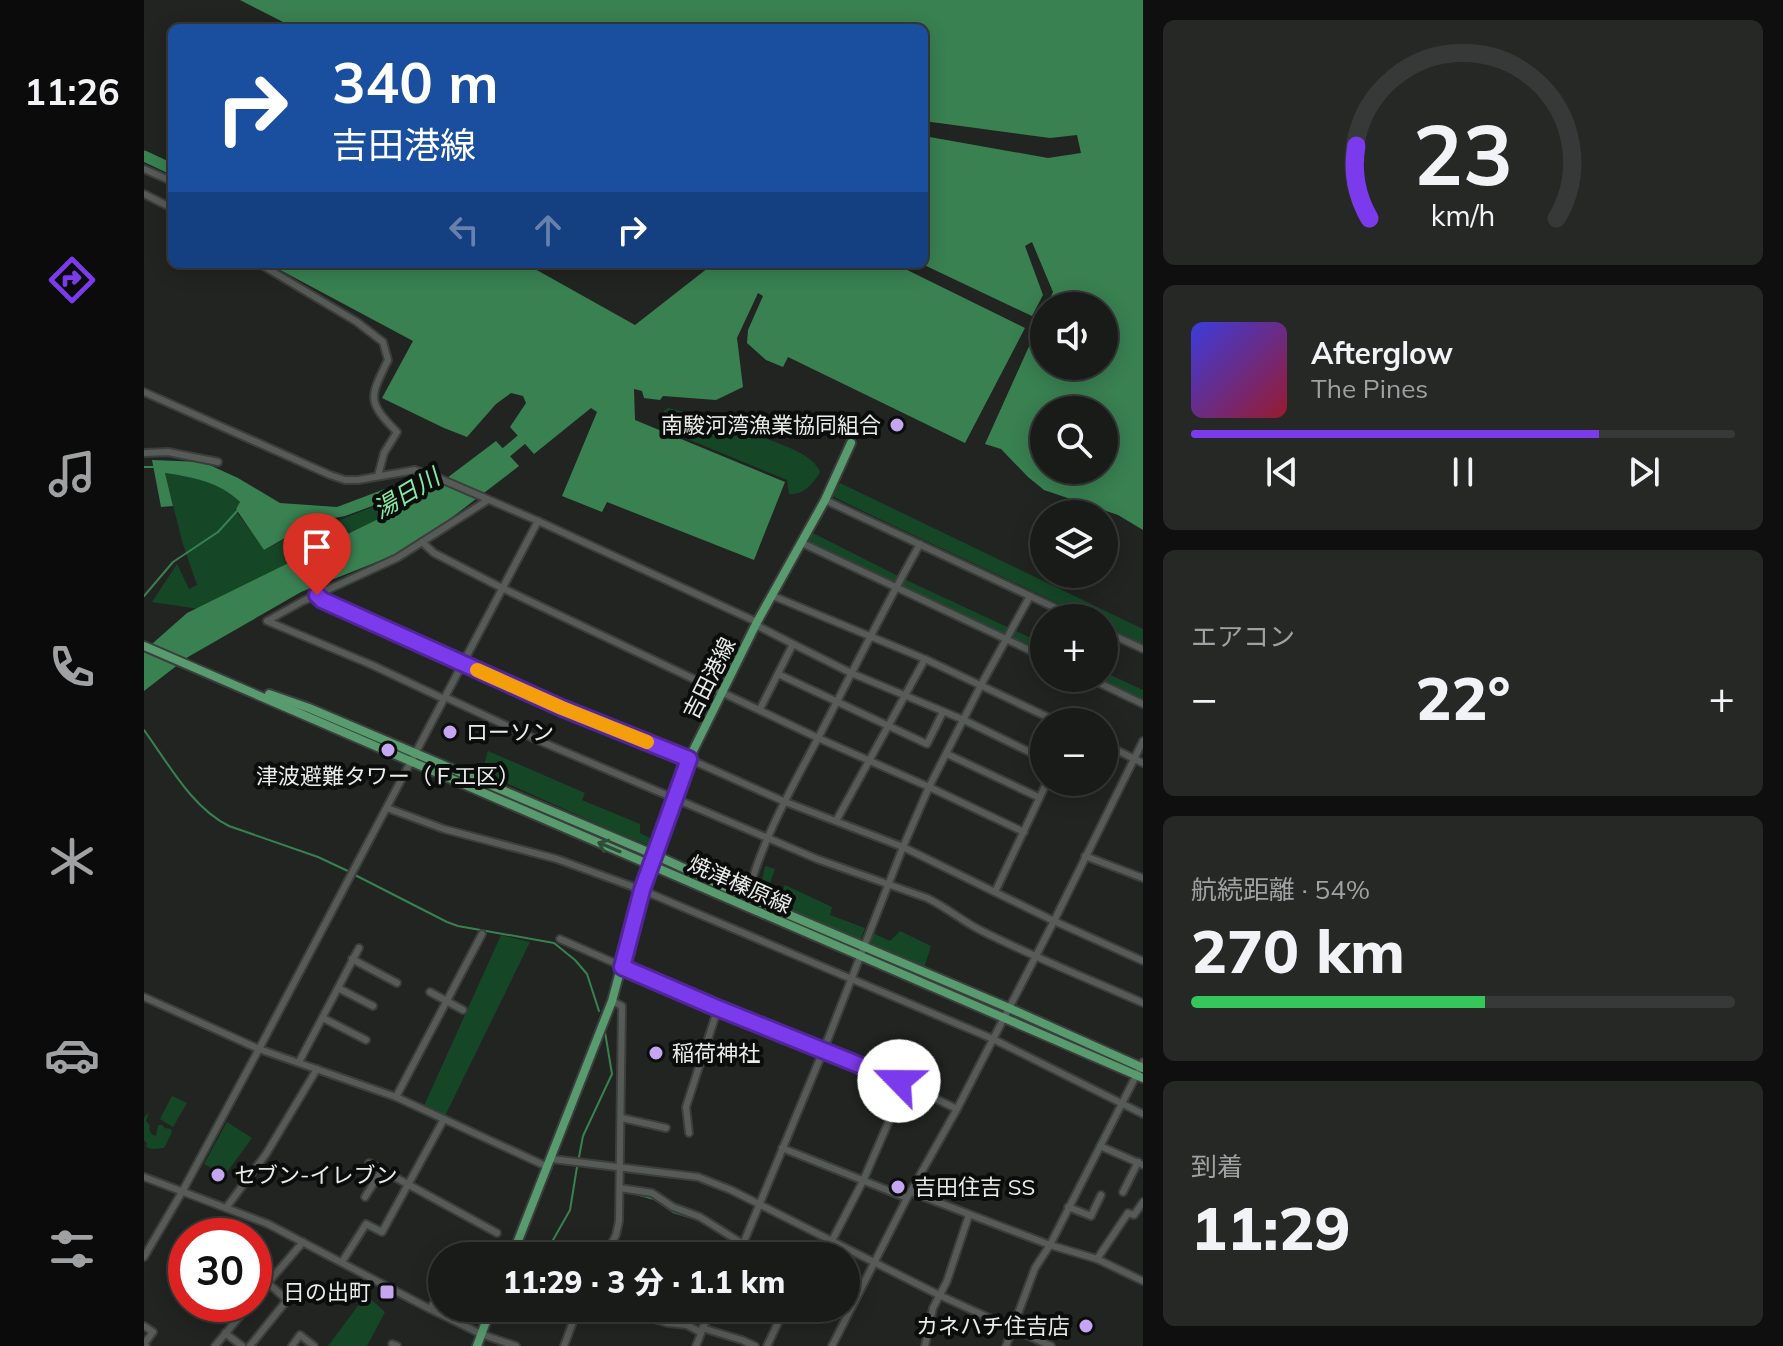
<!DOCTYPE html>
<html lang="ja">
<head>
<meta charset="utf-8">
<style>
	body { margin:0; font-family:Mulish,"Noto Sans JP",sans-serif; background:#262826; color:#f1f3f6; height:100vh; display:flex; flex-direction:column; font-size:30px; white-space:nowrap }
	* { box-sizing:border-box; margin:0 }
	p { font-size:26px; color:#9fa1a2 }
	.icon { flex:none; width:44px; height:44px; fill:none; stroke:currentColor; stroke-width:2; stroke-linecap:round; stroke-linejoin:round }
	.map { position:relative; flex:1; overflow:hidden }
	.side { display:flex; flex-direction:column; gap:20px; padding:20px; background:#0e0f0e; width:640px }
	.side>* { flex:none }
	.hud { position:absolute; left:24px; top:24px; width:760px; height:244px; border-radius:12px; box-shadow:0 4px 20px #0003,0 0 0 2px #373938; background:#1a4fa0; color:#fff; overflow:hidden }
	.fabs { position:absolute; left:886px; top:292px; display:grid; gap:16px }
	.fabs a { display:grid; place-items:center; width:88px; height:88px; border-radius:50%; background:#191b19; box-shadow:0 4px 20px #0003,0 0 0 2px #373938; font-size:40px }
	.speed { position:absolute; left:24px; top:1218px; display:flex; gap:16px; font-size:40px; font-weight:700; text-align:center }
	.speed>* { display:grid; place-content:center; width:104px; height:104px; border-radius:50%; background:#191b19; box-shadow:0 4px 20px #0003,0 0 0 2px #373938; line-height:1 }
	.speed .limit { border:12px solid #d22; background:#fff; color:#111 }
	.pin { position:absolute; display:grid; place-items:center; width:68px; height:68px; color:#fff; margin:-82px -34px; border-radius:50% 50% 50% 0; rotate:-45deg; box-shadow:0 0 8px #0007 }
	.pin .icon { rotate:45deg }
	.me { position:absolute; width:88px; margin:-44px; rotate:293deg; stroke-linejoin:round; filter:drop-shadow(0 0 6px #0008) }
	.turn { display:flex; align-items:center; gap:28px; height:168px; padding:0 32px; font-size:36px }
	.turn .icon { width:104px; height:104px; stroke-width:2.5 }
	.turn b { display:block; font-size:56px; line-height:68px }
	.lanes { display:flex; align-items:center; height:76px; padding:0 32px; background:#0003; justify-content:center; gap:40px; direction:ltr }
	.lanes .off { opacity:.35 }
	.big { font-size:60px; font-weight:800; line-height:1.1 }
	.side .widget { flex:1; display:flex; flex-direction:column; justify-content:center; gap:12px; min-width:0; padding:0 28px; border-radius:12px; background:#262826 }
	.side .dial { align-items:center; gap:0 }
	.dial svg { height:208px; overflow:visible; fill:none; stroke:#373938; stroke-width:7; stroke-linecap:round; text-anchor:middle }
	.dial text { fill:#f1f3f6; stroke:none }
	.song { display:flex; align-items:center; gap:24px }
	.cover { width:96px; height:96px; border-radius:12px; background:linear-gradient(135deg,hsl(240 70% 55%),hsl(350 70% 35%)) }
	.played { height:8px; border-radius:4px; background:linear-gradient(90deg,#7c3aed 75%,#373938 75%) }
	.keys { display:flex; justify-content:space-around; direction:ltr }
	.heat { display:flex; justify-content:space-between; align-items:center; font-size:44px; direction:ltr }
	.charge { height:12px; border-radius:6px; background:linear-gradient(90deg,#34c759 54%,#373938 0) }
	.trip { position:absolute; left:284px; top:1242px; width:432px; height:80px; border-radius:40px; background:#191b19; box-shadow:0 4px 20px #0003,0 0 0 2px #373938; font-weight:800; line-height:80px; text-align:center }
	main { display:flex; flex:1; min-height:0 }
	.menu { display:flex; flex-direction:column; width:144px; justify-content:space-around; align-items:center; background:#0a0b0a; color:#9fa1a2 }
	.menu .icon { width:56px; height:56px }
	.menu .on { color:#7c3aed }
	.menu b { font-size:36px; color:#f1f3f6 }
	.map>svg:first-child { display:block }
</style>
</head>
<body>
<main>
<nav class="menu">
<b>11:26</b>
<svg class="icon on" aria-label="directions" viewBox="0 0 24 24"><path d="M12 3l9 9-9 9-9-9zM9 14v-3h6M13 9l2 2-2 2"/></svg>
<svg class="icon" aria-label="music" viewBox="0 0 24 24"><path d="M9 18V5l10-2v13"/><circle cx="6" cy="18" r="3"/><circle cx="16" cy="16" r="3"/></svg>
<svg class="icon" aria-label="phone" viewBox="0 0 24 24"><path d="M5 4h4l2 5-3 2q2 4 5 5l2-3 5 2v4C11 20 4 13 5 4z"/></svg>
<svg class="icon" aria-label="climate" viewBox="0 0 24 24"><path d="M12 3v18M4 7l16 10M4 17L20 7"/></svg>
<svg class="icon" aria-label="car" viewBox="0 0 24 24"><path d="M5 17H2v-5l4-1 3-4h7l3 4 3 1v5h-3M9 17h6M6 11h13"/><circle cx="7" cy="17" r="2"/><circle cx="17" cy="17" r="2"/></svg>
<svg class="icon" aria-label="filters" viewBox="0 0 24 24"><path d="M4 7h16M4 17h16"/><circle cx="9" cy="7" r="2"/><circle cx="15" cy="17" r="2"/></svg>
</nav>
<div class="map">
<svg width="999" height="1346" viewBox="0 0 999 1346">
	<rect width="100%" height="100%" fill="#212421"/>
	<!-- green -->
	<g fill="#154727">
		<path d="M 524,408 L 565,418 L 585,416 C 592,421 598,427 605,431 C 624,442 668,450 676,472 C 669,484 660,495 645,494 L 643,480 L 522,430 L 520,411 Z"/>
		<path d="M 21,473 C 44,477 81,481 96,503 L 91,510 L 121,550 L 168,524 L 196,520 L 268,491 L 277,499 L 55,609 L 8,602 L 33,564 L 45,589 L 53,585 L 38,541 Z"/>
		<path d="M 696,483 L 999,629 L 999,645 L 960,626 L 960,618 L 944,618 C 859,576 773,538 688,496 Z"/>
		<polygon points="665,531 762,580 900,644 900,657 658,543"/>
		<polygon points="960,672 999,690 999,704 945,678 960,678"/>
		<polygon points="344,751 441,793 438,800 496,824 496,833 506,838 504,845 467,830 338,772"/>
		<polygon points="621,866 631,869 623,891 636,897 641,885 688,907 686,915 721,928 716,941 615,895"/>
		<polygon points="756,931 787,946 780,968 724,944 729,933 746,941"/>
		<polygon points="357,935 386,942 301,1116 279,1108"/>
		<polygon points="28,1096 43,1103 29,1127 16,1119"/>
		<polygon points="5,1112 2,1121 6,1126 5,1128 7,1134 12,1136 14,1125 18,1125 21,1128 27,1129 28,1132 20,1148 8,1149 2,1147 3,1143 0,1140 0,1118"/>
		<polygon points="83,1122 108,1138 81,1175 60,1164"/>
		<polygon points="222,1295 241,1312 223,1346 184,1346"/>
	</g>
	<!-- water -->
	<g fill="#398151" fill-rule="evenodd">
		<path d="M 96,0 L 999,0 L 999,530 L 974,515 L 900,490 L 884,477 L 857,449 L 841,444 L 900,313 L 900,366 L 960,366 L 960,306 L 903,306 L 909,292 L 888,242 L 881,246 L 899,295 L 888,316 L 778,264 L 780,264 L 780,136 L 904,158 L 937,153 L 933,135 L 906,138 L 780,121 L 780,28 L 151,28 ZM 960,410 L 960,470 L 900,470 L 900,410 Z"/>
		<polygon points="125,264 304,264 313,266 331,264 382,264 491,325 569,264 751,264 881,328 821,443 644,357 639,367 622,360 603,343 604,330 619,296 614,293 593,338 599,387 572,400 519,396 516,400 500,398 498,391 490,389 491,420 641,482 610,560 463,502 458,512 418,496 453,412 447,408 390,454 366,427 382,403 379,396 367,393 352,404 323,437 300,428 238,398 269,341"/>
		<path d="M 352,441 L 375,466 L 268,548 L 157,592 L 44,657 L 0,691 L 0,651 L 43,613 L 277,498 L 269,491 L 201,516 L 169,522 L 120,550 L 92,509 L 96,502 C 76,482 48,477 21,473 L 29,506 L 17,507 L 8,460 L 59,462 L 94,478 L 136,503 L 193,507 L 254,484 L 291,487 Z"/>
	</g>
	<g fill="none" stroke-linecap="round" stroke-linejoin="round">
		<!-- stream -->
		<g stroke="#398151" stroke-width="2">
			<polyline points="0,467 9,467"/>
			<polyline points="0,596 29,562 74,532 94,510"/>
			<path d="M 0,730 C 24,763 48,808 85,826 L 174,857 L 206,872"/>
			<polyline points="211,875 303,922 314,926 410,943 431,960 443,974 455,1011"/>
			<polyline points="435,1157 439,1136 468,1074 461,1032"/>
			<polyline points="485,1192 510,1199 529,1212 555,1220 595,1245"/>
			<polyline points="400,1256 426,1210 433,1167"/>
		</g>
		<!-- river -->
		<g stroke="#398151" stroke-width="11">
			<polyline points="0,156 28,169"/>
			<polyline points="352,461 377,440"/>
		</g>
		<defs>
			<g id="minor">
				<polyline points="0,169 25,180"/>
				<polyline points="0,194 28,208"/>
				<path d="M 116,264 L 213,322 L 239,342 L 244,360 C 226,397 222,401 253,432 L 240,453 L 234,476"/>
				<polyline points="0,392 186,475 201,480 214,480 271,470 290,476 394,521 613,622"/>
				<polyline points="0,453 24,452 74,462"/>
				<polyline points="681,500 933,618"/>
				<polyline points="278,542 290,553 358,588 674,738 785,787 880,832"/>
				<polyline points="658,543 900,657"/>
				<polyline points="173,595 178,600 418,708 545,759 639,801 759,847 910,921 999,961"/>
				<polyline points="629,596 781,659 914,722"/>
				<polyline points="612,625 649,644"/>
				<polyline points="960,631 999,649"/>
				<polyline points="634,674 783,744 799,712"/>
				<polyline points="945,678 999,704"/>
				<path d="M 301,697 L 391,739 L 673,859 L 783,898 C 802,907 818,921 836,930 C 889,957 945,979 999,1003"/>
				<polyline points="300,699 228,665 123,621 159,601 253,558 344,500"/>
				<polyline points="616,709 649,644 707,673 820,720 900,759"/>
				<polyline points="960,744 999,763"/>
				<polyline points="803,754 894,797"/>
				<polyline points="243,808 300,829 413,859 498,890 849,1039 999,1114"/>
				<polyline points="692,821 781,659"/>
				<polyline points="941,856 999,878"/>
				<polyline points="851,892 903,782"/>
				<path d="M 603,897 C 618,840 646,791 673,740 C 707,675 740,608 776,544"/>
				<polyline points="416,939 571,1007 755,1081 813,1109"/>
				<polyline points="208,959 253,983"/>
				<polyline points="194,988 229,1006"/>
				<polyline points="286,992 319,1010"/>
				<polyline points="0,997 115,1049 252,1097 404,1167"/>
				<polyline points="179,1018 222,1040"/>
				<polyline points="155,1062 215,948"/>
				<polyline points="252,1097 338,934"/>
				<polyline points="478,1118 522,1128"/>
				<polyline points="545,1133 542,1107 574,1008"/>
				<polyline points="956,1146 999,1165"/>
				<polyline points="638,1148 763,1198"/>
				<polyline points="408,1159 554,1177 587,1190 795,1295 907,1346"/>
				<polyline points="225,1163 353,1233"/>
				<polyline points="0,1177 124,1224 286,1309 337,1334 372,1346"/>
				<polyline points="476,1188 508,1193 529,1207 556,1217 599,1244"/>
				<polyline points="767,1192 906,1245 953,1259 999,1281"/>
				<polyline points="979,1192 994,1162"/>
				<polyline points="221,1197 238,1170"/>
				<polyline points="924,1207 947,1216 957,1195"/>
				<polyline points="82,1208 122,1154 173,1069"/>
				<polyline points="318,1256 320,1252"/>
				<polyline points="461,1256 472,1235 475,1221 478,1006 468,1001"/>
				<polyline points="594,1256 680,1049 759,847 785,787 837,685 886,596"/>
				<polyline points="680,1256 719,1181 761,1084"/>
				<polyline points="0,1257 38,1192 115,1049 394,521"/>
				<polyline points="953,1259 984,1213 990,1215 999,1202"/>
				<polyline points="198,1262 222,1224 238,1232 300,1119"/>
				<polyline points="110,1299 159,1242"/>
				<polyline points="470,1308 524,1323 543,1325 556,1332"/>
				<polyline points="286,1309 298,1289"/>
				<polyline points="0,1326 9,1332 0,1344 2,1346"/>
				<polyline points="558,1328 598,1340 611,1346"/>
				<polyline points="81,1333 98,1346"/>
				<polyline points="248,1344 253,1346"/>
				<polyline points="71,1346 106,1304"/>
				<polyline points="106,1346 143,1300 124,1283"/>
				<polyline points="148,1346 156,1335 170,1346"/>
				<polyline points="420,1346 434,1308"/>
				<polyline points="552,1346 567,1308"/>
				<polyline points="623,1346 641,1308"/>
				<polyline points="688,1346 763,1198 813,1109 910,921 999,741"/>
				<polyline points="781,1346 789,1308 803,1281 825,1215"/>
				<polyline points="862,1346 891,1268 906,1245 999,1062"/>
			</g>
			<g id="major">
				<polyline points="0,646 999,1078"/>
				<polyline points="125,694 165,708 511,855 603,897 865,1008 999,1068"/>
				<polyline points="368,1256 468,1001 498,890 545,759 613,622 681,500 707,443"/>
				<polyline points="333,1346 347,1308"/>
			</g>
		</defs>
		<!-- minor casing -->
		<use href="#minor" stroke="#3b3e3c" stroke-width="10"/>
		<!-- major casing -->
		<use href="#major" stroke="#3b3e3c" stroke-width="12"/>
		<!-- minor -->
		<use href="#minor" stroke="#575b58" stroke-width="6"/>
		<!-- major -->
		<use href="#major" stroke="#589b6e" stroke-width="8"/>
	</g>
	<!-- one-way arrows -->
	<defs><path id="oneway-shaft" d="M-6 0H5M1.5-3L5.5 0L1.5 3" fill="none" stroke-width="1.6" stroke-linecap="round" stroke-linejoin="round" transform="scale(2)"/></defs>
	<use stroke="#2e4d38" href="#oneway-shaft" transform="translate(465 847) rotate(-157)"/>
	<g fill="none" stroke-linecap="round" stroke-linejoin="round">
		<defs>
			<polyline id="route" points="173,595 178,600 418,708 545,759 498,890 478,967 571,1007 755,1081"/>
		</defs>
		<!-- route casing -->
		<use href="#route" stroke="#51269a" stroke-width="20"/>
		<!-- route -->
		<use href="#route" stroke="#7c3aed" stroke-width="14"/>
		<!-- slow -->
		<polyline stroke="#f59e0b" stroke-width="14" points="333,670 418,708 503,742"/>
	</g>
	<!-- markers -->
	<g fill="#c5a6f0" stroke="#0b0d0c" stroke-width="3">
		<circle cx="753" cy="425" r="8"/>
		<circle cx="306" cy="732" r="8"/>
		<circle cx="244" cy="750" r="8"/>
		<circle cx="512" cy="1053" r="8"/>
		<circle cx="74" cy="1175" r="8"/>
		<circle cx="754" cy="1187" r="8"/>
		<rect x="235" y="1284" width="16" height="16" rx="4"/>
		<circle cx="942" cy="1326" r="8"/>
	</g>
	<g text-anchor="middle" dominant-baseline="central" stroke-width="8" stroke-linejoin="round" paint-order="stroke">
		<!-- poi labels -->
		<g font-size="22" fill="#eaecea" stroke="#0b0d0c" text-anchor="start">
			<text x="737" y="425" text-anchor="end">南駿河湾漁業協同組合</text>
			<text x="322" y="732">ローソン</text>
			<text x="244" y="776" text-anchor="middle">津波避難タワー（Ｆ工区）</text>
			<text x="528" y="1053">稲荷神社</text>
			<text x="90" y="1175">セブン-イレブン</text>
			<text x="770" y="1187">吉田住吉 SS</text>
			<text x="227" y="1292" text-anchor="end">日の出町</text>
			<text x="926" y="1326" text-anchor="end">カネハチ住吉店</text>
		</g>
		<!-- street labels -->
		<g font-size="22" fill="#eaecea" stroke="#0b0d0c">
			<text transform="translate(565 678) rotate(-63)">吉田港線</text>
			<text transform="translate(596 884) rotate(24)">焼津榛原線</text>
		</g>
		<!-- water labels -->
		<g font-size="24" font-style="italic" fill="#88eaa5" stroke="#0b0d0c">
			<text transform="translate(262 493) rotate(-31)">湯日川</text>
		</g>
	</g>
</svg>
<div class="fabs">
<a><svg class="icon" aria-label="sound" viewBox="0 0 24 24"><path d="M4 9h4l5-4v14l-5-4H4zM17 9q2 3 0 6"/></svg></a>
<a><svg class="icon" aria-label="search" viewBox="0 0 24 24"><circle cx="10" cy="10" r="6"/><path d="M15 15l6 6"/></svg></a>
<a><svg class="icon" aria-label="layers" viewBox="0 0 24 24"><path d="M12 4l9 5-9 5-9-5zM3 14l9 5 9-5"/></svg></a>
<a>+</a>
<a>−</a>
</div>
<div class="speed"><div class="limit">30</div></div>
<div class="pin" style="left:173px;top:595px;background:#d93025"><svg class="icon" aria-label="arrive" viewBox="0 0 24 24"><path d="M6 21V4h12l-3 4 3 4H6"/></svg></div>
<svg class="me" style="left:755px;top:1081px" viewBox="-20 -20 40 40"><circle r="19" fill="#fff"/><path d="M0-13L10 11 0 6-10 11z" fill="#7c3aed"/></svg>
<div class="trip">11:29 · 3 分 · 1.1 km</div>
<div class="hud">
<div class="turn"><svg class="icon" aria-label="right" viewBox="0 0 24 24"><path d="M7 20v-9h11M14 6l5 5-5 5"/></svg><div><b>340 m</b>吉田港線</div></div>
<div class="lanes"><svg class="icon off" aria-label="left" viewBox="0 0 24 24"><path d="M17 20v-9H6M10 6l-5 5 5 5"/></svg><svg class="icon off" aria-label="ahead" viewBox="0 0 24 24"><path d="M12 20V5M6 11l6-6 6 6"/></svg><svg class="icon" aria-label="right" viewBox="0 0 24 24"><path d="M7 20v-9h11M14 6l5 5-5 5"/></svg></div>
</div>
</div>
<section class="side">
<div class="widget dial"><svg viewBox="0 0 100 80">
<path d="M14 69A42 42 0 1 1 86 69"/>
<path d="M14 69A42 42 0 0 1 9 41" stroke="#7c3aed"/>
<text x="50" y="56" font-size="32" font-weight="700">23</text>
<text x="50" y="72" font-size="11">km/h</text>
</svg></div>
<div class="widget">
<div class="song"><i class="cover"></i><div><b>Afterglow</b><p>The Pines</p></div></div>
<div class="played"></div>
<div class="keys"><svg class="icon" aria-label="previous" viewBox="0 0 24 24"><path d="M18 5L8 12l10 7zM5 5v14"/></svg><svg class="icon" aria-label="pause" viewBox="0 0 24 24"><path d="M8 5v14M16 5v14"/></svg><svg class="icon" aria-label="next" viewBox="0 0 24 24"><path d="M6 5l10 7-10 7zM19 5v14"/></svg></div>
</div>
<div class="widget"><p>エアコン</p>
<div class="heat"><a>−</a><b class="big">22°</b><a>+</a></div>
</div>
<div class="widget"><p>航続距離 · 54%</p><b class="big">270 km</b><div class="charge"></div></div>
<div class="widget"><p>到着</p><b class="big">11:29</b></div>
</section>
</main>
</body>
</html>
